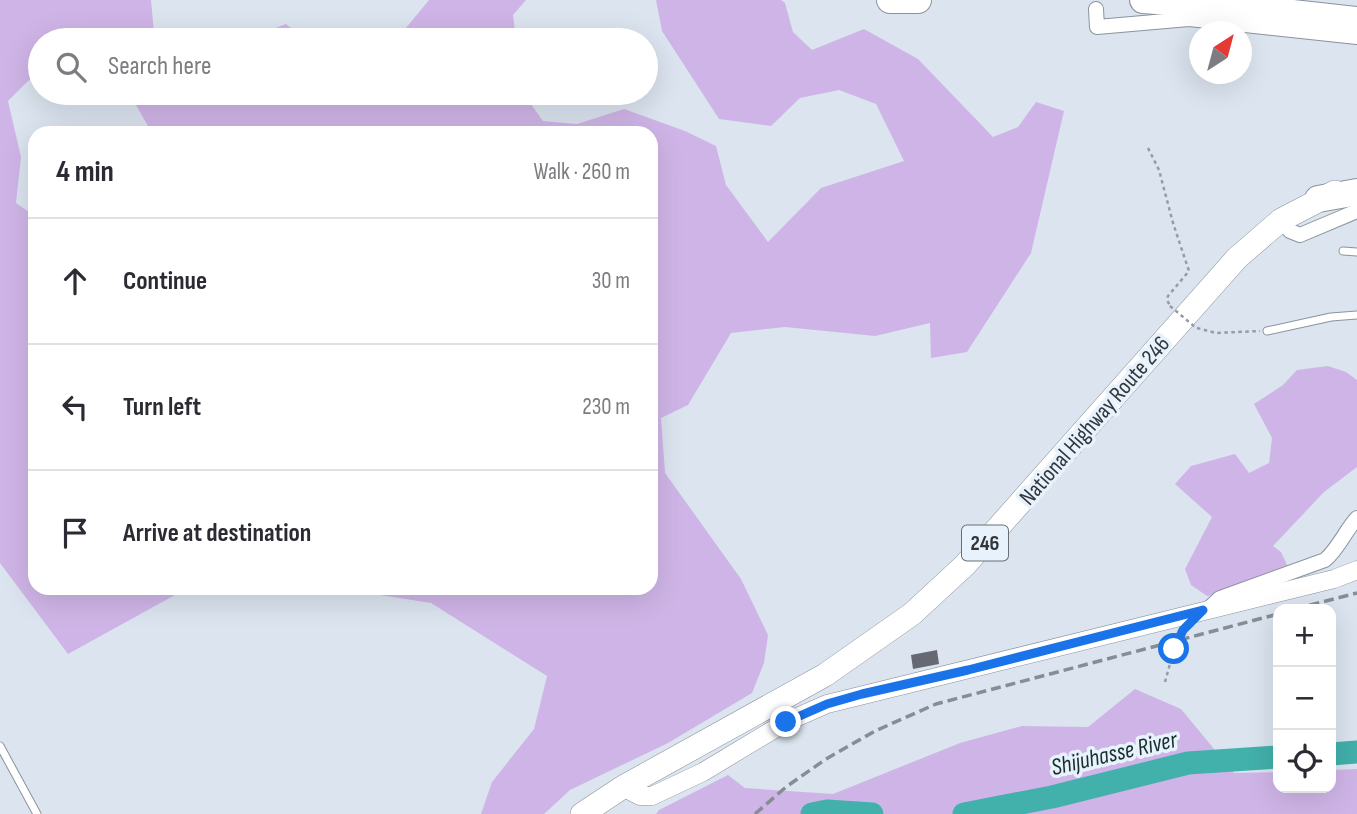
<!DOCTYPE html>
<html lang="en">
<head>
<meta charset="utf-8">
<style>
	:root { --surface:#fff; --page:#f2f2f3; --text:#2b2b33; --muted:#7c7c81; --line:#e1e1e2 }
	body { margin:0; font-family:"Sofia Sans Condensed",sans-serif; background:var(--page); color:var(--text) }
	.controls { position:absolute; right:21px; bottom:21px; display:grid; overflow:hidden; border-radius:14px; box-shadow:0 7px 28px #0002 }
	.controls button { width:63px; height:63px; display:grid; place-items:center; padding:0; border:0; border-bottom:2px solid var(--line); background:var(--surface); color:var(--text); font:35px sans-serif }
	.compass { position:absolute; left:1189px; top:21px; width:63px; height:63px; border-radius:50%; background:var(--surface); box-shadow:0 7px 28px #0002; rotate:36deg }
	.stop { position:absolute; width:21px; height:21px; margin:-16px; border:5px solid #1a73e8; border-radius:50%; background:#fff }
	.stop.end { background:#1a73e8; border-color:#fff; box-shadow:0 2px 7px #0008 }
	.list { margin:0; padding:0; list-style:none }
	h2 { display:flex; justify-content:space-between; align-items:center; height:91px; margin:0; padding:0 28px; font-size:30px }
	h2 small { font-size:23px; font-weight:400; color:var(--muted) }
	.list li { display:grid; grid-template-columns:46px 1fr auto; gap:21px; align-items:center; box-sizing:border-box; height:126px; padding:0 28px; border-top:2px solid var(--line) }
	.list b { display:block; font-size:26px; white-space:nowrap }
	.list em { font-size:23px; font-style:normal; color:var(--muted) }
	.icon { flex:none; width:38px; height:38px; fill:none; stroke:currentColor; stroke-width:2; stroke-linecap:round; stroke-linejoin:round }
	.map { position:relative; flex:none; width:1357px; height:814px; overflow:hidden }
	.search { position:absolute; background:var(--surface); box-shadow:0 7px 28px #0002; left:28px; top:28px; width:630px; height:77px; display:flex; align-items:center; gap:18px; box-sizing:border-box; padding:0 24px; border-radius:38px; color:var(--muted); font-size:26px }
	.panel { position:absolute; background:var(--surface); box-shadow:0 7px 28px #0002; left:28px; top:126px; width:630px; height:469px; border-radius:21px }
	.map>svg:first-child { display:block }
	.green { fill:#cfb5e7 }
	.lines { fill:none; stroke-linecap:round; stroke-linejoin:round }
	.river { stroke:#42b0ab; stroke-width:23 }
	.building { fill:#666873 }
	.service-casing { stroke:#8a939c; stroke-width:9 }
	.minor-casing { stroke:#8a939c; stroke-width:16 }
	.tertiary-casing { stroke:#8a939c; stroke-width:19 }
	.trunk-casing { stroke:#8a939c; stroke-width:24 }
	.motorway-casing { stroke:#8a939c; stroke-width:28 }
	.path { stroke:#959ca4; stroke-width:2.5; stroke-dasharray:3.5 3.5; stroke-linecap:butt }
	.service { stroke:#fff; stroke-width:7 }
	.minor { stroke:#fff; stroke-width:14 }
	.tertiary { stroke:#fff; stroke-width:18 }
	.trunk { stroke:#fff; stroke-width:23 }
	.motorway { stroke:#fff; stroke-width:26 }
	.rail { stroke:#868d94; stroke-width:3.5; stroke-dasharray:10 5; stroke-linecap:butt }
	.path-bridge { stroke:#959ca4; stroke-width:2.5; stroke-dasharray:3.5 3.5; stroke-linecap:butt }
	.route { stroke:#1a73e8; stroke-width:9 }
	.labels { text-anchor:middle; stroke-width:7; stroke-linejoin:round; paint-order:stroke }
	.shield { fill:#e8f2fc; stroke:#696e74; stroke-width:2 }
	.shield-label { font-size:21px; font-weight:bold; fill:#32363a }
	.street-label { font-size:23px; fill:#32363a; stroke:#e8f2fc }
	.water-label { font-size:24px; font-style:italic; fill:#162f2d; stroke:#e8f2fc }
</style>
</head>
<body>
<div class="map">
<svg width="1357" height="814" viewBox="0 0 1357 814">
	<rect width="100%" height="100%" fill="#dbe4ef"/>
	<g class="green">
		<polygon points="0,0 151,0 154,33 162,40 40,40 40,74 28,81 8,101 21,157 16,203 35,216 35,588 275,588 175,595 68,654 0,563"/>
		<polygon points="429,0 526,0 513,15 516,40 396,40"/>
		<polygon points="656,0 781,0 785,3 793,32 812,50 864,29 918,59 993,137 1018,127 1036,102 1064,111 1031,253 967,352 931,358 930,323 875,336 785,327 731,333 688,405 661,418 665,473 741,579 768,635 764,663 752,693 668,743 570,790 544,814 481,814 492,782 534,729 547,676 431,603 335,588 651,588 651,133 143,133 148,126 129,93 523,93 543,121 577,124 624,109 685,131 716,146 726,185 768,242 821,188 904,161 876,104 839,90 800,98 771,126 719,119 662,31"/>
		<polygon points="286,24 306,40 243,40"/>
		<polygon points="1328,366 1346,372 1357,380 1357,467 1324,492 1273,546 1281,552 1295,582 1207,596 1191,585 1185,569 1212,517 1175,484 1191,466 1235,454 1249,473 1269,463 1272,438 1254,404 1283,385 1297,370"/>
		<polygon points="1135,689 1181,709 1234,773 1278,772 1278,788 1331,788 1331,770 1357,769 1357,814 656,814 659,810 728,775 745,788 833,794 960,743 1022,726 1088,727"/>
	</g>
	<g class="lines">
		<g class="river">
			<polyline points="1331,754 1357,752"/>
			<polyline points="812,814 827,811 872,814"/>
			<polyline points="964,814 1052,797 1188,763 1278,757"/>
		</g>
	</g>
	<polygon class="building" points="937,650 939,664 913,669 911,655"/>
	<g class="lines">
		<g class="service-casing">
			<g id="service">
				<polyline points="1343,251 1357,252"/>
				<polyline points="1267,331 1331,317 1357,315"/>
				<polyline points="0,746 37,814"/>
			</g>
		</g>
		<g class="minor-casing">
			<g id="minor">
				<polyline points="1096,9 1097,27 1189,19 1357,37"/>
				<polyline points="1281,220 1290,231 1300,235 1357,211"/>
				<path d="M 1208,609 L 1220,598 L 1325,560 C 1339,548 1345,531 1357,518"/>
			</g>
		</g>
		<g class="tertiary-casing">
			<polyline id="tertiary" points="623,787 640,796 652,796 703,772 786,722 827,704 1334,579 1357,570"/>
		</g>
		<g class="trunk-casing">
			<polyline id="trunk" points="582,814 623,787 825,675 912,614 965,565 1237,258 1281,220 1335,192"/>
		</g>
		<g class="motorway-casing">
			<g id="motorway">
				<polyline points="890,0 918,0"/>
				<polyline points="1143,0 1238,7 1357,20"/>
				<polyline points="1318,199 1357,192"/>
			</g>
		</g>
		<g class="path">
			<polyline points="1148,148 1159,170 1173,223 1189,271 1168,296 1167,300 1170,306"/>
			<polyline points="1197,328 1216,333 1260,331"/>
			<polyline points="1165,682 1174,649 1182,632"/>
		</g>
		<use href="#service" class="service"/>
		<use href="#minor" class="minor"/>
		<use href="#tertiary" class="tertiary"/>
		<use href="#trunk" class="trunk"/>
		<use href="#motorway" class="motorway"/>
		<g class="rail">
			<polyline points="1295,609 1357,593"/>
			<polyline points="755,814 786,787 826,759 875,731 936,704 1278,614"/>
		</g>
		<polyline class="path-bridge" points="1170,306 1195,327"/>
	</g>
	<g class="lines">
		<polyline class="route" points="786,722 827,704 862,694 968,670 1203,610 1183,630 1174,649"/>
	</g>
	<g class="labels">
		<rect class="shield" x="962" y="525.5" width="46" height="35" rx="5"/>
		<g class="shield-label">
			<text x="985" y="550">246</text>
		</g>
		<g class="street-label">
			<text transform="translate(1094 420) rotate(-49)" y="8">National Highway Route 246</text>
		</g>
		<g class="water-label">
			<text transform="translate(1114 753) rotate(-13)" y="8">Shijuhasse River</text>
		</g>
	</g>
</svg>
<div class="controls">
<button>+</button>
<button>−</button>
<button><svg class="icon" aria-label="locate" viewBox="0 0 24 24"><circle cx="12" cy="12" r="6"/><path d="M12 2v4M12 18v4M2 12h4M18 12h4"/></svg></button>
</div>
<svg class="compass" viewBox="-18 -18 36 36"><path d="M0-13l5 13h-10z" fill="#e53935"/><path d="M0 13l5-13h-10z" fill="#7c7c81"/></svg>
<div class="stop" style="left:1174px;top:649px"></div>
<div class="stop end" style="left:786px;top:722px"></div>
<div class="search"><svg class="icon" aria-label="search" viewBox="0 0 24 24"><circle cx="10" cy="10" r="6"/><path d="M15 15l6 6"/></svg>Search here</div>
<section class="panel">
<h2>4 min<small>Walk · 260 m</small></h2>
<ul class="list">
<li><svg class="icon" aria-label="ahead" viewBox="0 0 24 24"><path d="M12 20V5M6 11l6-6 6 6"/></svg><div><b>Continue</b></div><em>30 m</em></li>
<li><svg class="icon" aria-label="left" viewBox="0 0 24 24"><path d="M17 20v-9H6M10 6l-5 5 5 5"/></svg><div><b>Turn left</b></div><em>230 m</em></li>
<li><svg class="icon" aria-label="arrive" viewBox="0 0 24 24"><path d="M6 21V4h12l-3 4 3 4H6"/></svg><div><b>Arrive at destination</b></div></li>
</ul>
</section>
</div>
</body>
</html>
